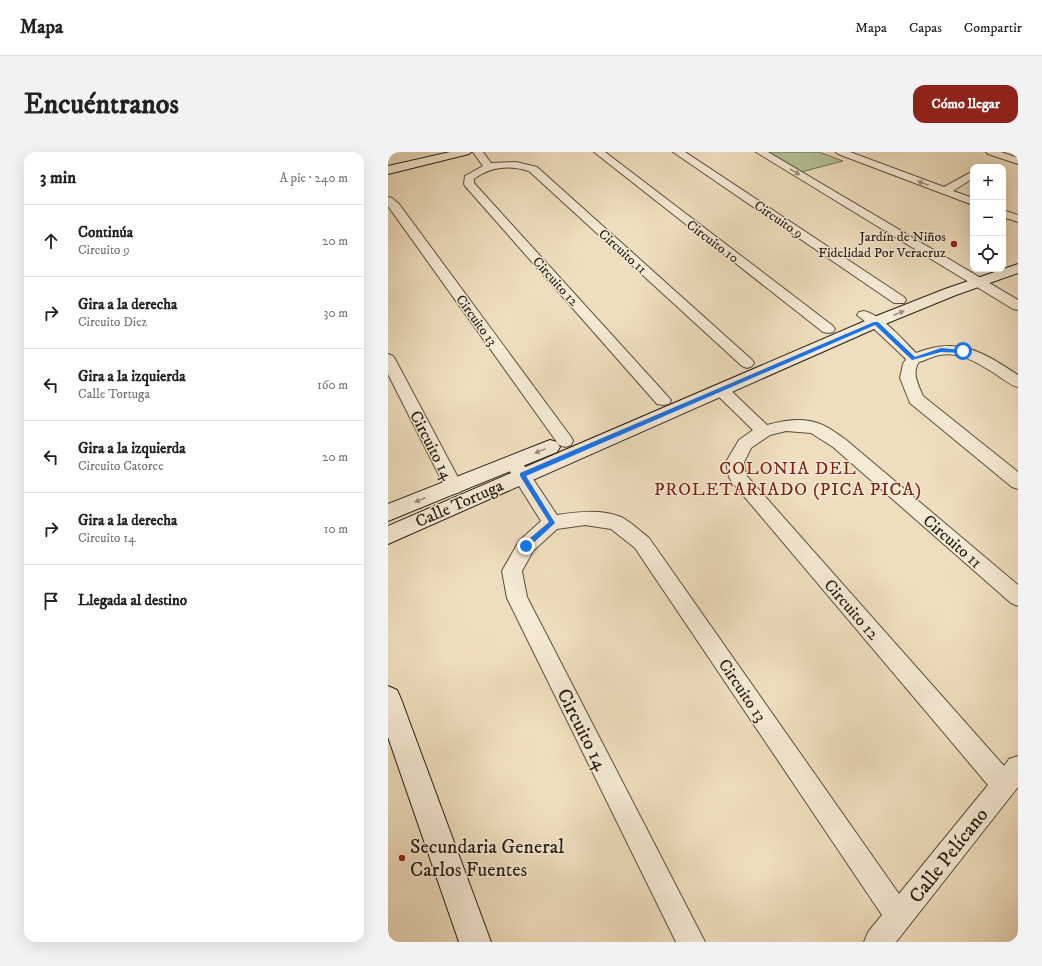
<!DOCTYPE html>
<html lang="es">
<head>
<meta charset="utf-8">
<style>
	:root { --surface:#fff; --page:#f2f2f2; --text:#222; --muted:#767676; --line:#e0e0e0; --accent:#8f2418 }
	body { margin:0; font-family:"IM FELL DW Pica",serif; background:var(--page); color:var(--text) }
	.controls { position:absolute; right:12px; top:12px; display:grid; overflow:hidden; border-radius:8px; box-shadow:0 4px 16px #0002 }
	.controls button { width:36px; height:36px; display:grid; place-items:center; padding:0; border:0; border-bottom:1px solid var(--line); background:var(--surface); color:var(--text); font:20px sans-serif }
	.stop { position:absolute; width:12px; height:12px; margin:-9px; border:3px solid #1a73e8; border-radius:50%; background:#fff }
	.stop.end { background:#1a73e8; border-color:#fff; box-shadow:0 1px 4px #0008 }
	.list { margin:0; padding:0; list-style:none }
	h2 { display:flex; justify-content:space-between; align-items:center; height:52px; margin:0; padding:0 16px; font-size:17px }
	h2 small { font-size:13px; font-weight:400; color:var(--muted) }
	.list li { display:grid; grid-template-columns:26px 1fr auto; gap:12px; align-items:center; box-sizing:border-box; height:72px; padding:0 16px; border-top:1px solid var(--line) }
	.list b { display:block; font-size:15px; white-space:nowrap }
	.list p { margin:0; font-size:13px; white-space:nowrap; color:var(--muted) }
	.list em { font-size:13px; font-style:normal; color:var(--muted) }
	.icon { flex:none; width:22px; height:22px; fill:none; stroke:currentColor; stroke-width:2; stroke-linecap:round; stroke-linejoin:round }
	.map { position:relative; flex:none; width:630px; height:790px; overflow:hidden; border-radius:12px }
	header { display:flex; align-items:center; gap:24px; box-sizing:border-box; height:56px; padding:0 20px; background:var(--surface); border-bottom:1px solid var(--line) }
	header strong { font-size:19px }
	nav { display:flex; gap:22px; margin-inline-start:auto; font-size:14px }
	.intro { display:flex; align-items:center; justify-content:space-between; box-sizing:border-box; height:96px; padding:0 24px }
	h1 { margin:0; font-size:28px }
	.button { padding:10px 18px; border-radius:12px; background:var(--accent); color:#fff; font-size:14px; font-weight:700 }
	main { display:flex; gap:24px; padding:0 24px }
	aside { flex:1; background:var(--surface); border-radius:12px; box-shadow:0 4px 16px #0002 }
	.map>svg:first-child { display:block }
	.green { fill:#b4c295; stroke:#6d7055 }
	.lines { fill:none; stroke-linecap:round; stroke-linejoin:round }
	.street-casing { stroke:#584e3f; stroke-width:2 }
	.secondary-casing { stroke:#261e15; stroke-width:2 }
	.street { fill:#f5ead5; fill-rule:evenodd }
	.secondary { fill:#f5ead5; fill-rule:evenodd }
	.oneway { fill:#988e7f }
	.route { fill:#1a73e8 }
	.poi-dot { fill:#8f2418; stroke:#f5ead5; stroke-width:1.5 }
	.labels { text-anchor:middle; stroke-width:3; stroke-linejoin:round; paint-order:stroke }
	.far-street-label { font-size:14px; fill:#261e15; stroke:#f5ead5 }
	.far-poi-label { font-size:14px; fill:#261e15; stroke:#f5ead5; text-anchor:end }
	.street-label { font-size:17px; fill:#261e15; stroke:#f5ead5 }
	.neighbourhood-label { font-size:18px; letter-spacing:1px; fill:#7a1f14; stroke:#f5ead5 }
	.near-street-label { font-size:20px; fill:#261e15; stroke:#f5ead5 }
	.near-poi-label { font-size:20px; fill:#261e15; stroke:#f5ead5; text-anchor:start }
</style>
</head>
<body>
<header>
<strong>Mapa</strong>
<nav><a>Mapa</a><a>Capas</a><a>Compartir</a></nav>
</header>
<div class="intro"><h1>Encuéntranos</h1><a class="button">Cómo llegar</a></div>
<main>
<aside>
<h2>3 min<small>A pie · 240 m</small></h2>
<ul class="list">
<li><svg class="icon" aria-label="ahead" viewBox="0 0 24 24"><path d="M12 20V5M6 11l6-6 6 6"/></svg><div><b>Continúa</b><p>Circuito 9</p></div><em>20 m</em></li>
<li><svg class="icon" aria-label="right" viewBox="0 0 24 24"><path d="M7 20v-9h11M14 6l5 5-5 5"/></svg><div><b>Gira a la derecha</b><p>Circuito Diez</p></div><em>30 m</em></li>
<li><svg class="icon" aria-label="left" viewBox="0 0 24 24"><path d="M17 20v-9H6M10 6l-5 5 5 5"/></svg><div><b>Gira a la izquierda</b><p>Calle Tortuga</p></div><em>160 m</em></li>
<li><svg class="icon" aria-label="left" viewBox="0 0 24 24"><path d="M17 20v-9H6M10 6l-5 5 5 5"/></svg><div><b>Gira a la izquierda</b><p>Circuito Catorce</p></div><em>20 m</em></li>
<li><svg class="icon" aria-label="right" viewBox="0 0 24 24"><path d="M7 20v-9h11M14 6l5 5-5 5"/></svg><div><b>Gira a la derecha</b><p>Circuito 14</p></div><em>10 m</em></li>
<li><svg class="icon" aria-label="arrive" viewBox="0 0 24 24"><path d="M6 21V4h12l-3 4 3 4H6"/></svg><div><b>Llegada al destino</b></div></li>
</ul>
</aside>
<div class="map">
<svg width="630" height="790" viewBox="0 0 630 790">
	<rect width="100%" height="100%" fill="#efdebe"/>
	<filter id="stains"><feTurbulence type="fractalNoise" baseFrequency=".005" numOctaves="4"/><feColorMatrix values="0 0 0 0 .2 0 0 0 0 .09 0 0 0 0 .02 0 0 0 .5 -.17"/></filter>
	<radialGradient id="worn" r=".72"><stop offset=".6" stop-color="#630" stop-opacity="0"/><stop offset="1" stop-color="#630" stop-opacity=".3"/></radialGradient>
	<polygon class="green" points="380,0 431,0 455,9 413,20"/>
	<g class="lines">
		<g class="street-casing">
			<g id="street">
				<path d="M 85,0 L 95,0 L 103,11 L 128,10 L 149,15 L 364,208 L 366,211 L 364,214 L 359,216 L 354,214 L 141,19 C 121,13 103,14 86,27 L 86,31 L 283,248 L 281,252 L 275,253 L 269,252 L 77,34 L 76,32 L 77,24 L 95,14 Z"/>
				<polygon points="206,0 217,0 445,174 447,177 445,180 440,181 435,180"/>
				<polygon points="285,0 297,0 516,145 518,148 516,151 506,151"/>
				<polygon points="368,0 380,0 630,148 630,158 625,157"/>
				<polygon points="448,0 462,0 556,35 585,19 585,26 565,39 585,46 585,53 450,2"/>
				<polygon points="598,0 613,0 630,6 630,12 600,2"/>
				<polygon points="0,45 4,46 11,52 183,285 185,289 183,293 177,295 171,293 0,54"/>
				<polygon points="615,58 630,63 630,70 615,65"/>
				<path d="M 476,159 C 494,163 515,188 528,201 C 570,184 595,200 630,223 L 630,235 C 621,233 614,226 606,221 C 590,211 571,199 552,203 C 545,204 538,208 531,210 C 523,221 531,234 535,244 L 630,320 L 630,337 L 624,335 L 522,251 L 512,226 L 515,212 L 518,207 L 483,174 L 469,163 L 471,160 Z"/>
				<polygon points="0,202 5,204 7,207 75,335 72,340 66,342 60,340 57,335 0,222"/>
				<path d="M 333,233 L 338,234 L 379,273 C 396,268 416,265 432,272 C 441,275 449,282 457,287 L 630,433 L 630,454 L 623,451 L 445,295 L 423,281 L 398,279 L 382,283 L 363,296 L 356,310 L 358,323 L 616,614 L 621,607 L 630,604 L 630,635 L 508,790 L 476,790 L 480,780 L 494,763 L 247,396 L 223,377 L 197,373 L 169,377 L 145,399 L 134,419 L 139,445 L 317,790 L 288,790 L 119,446 L 114,419 L 131,389 L 153,369 L 116,310 L 119,306 L 125,304 L 131,306 L 169,363 C 190,360 213,357 233,365 C 243,370 252,379 261,386 L 511,742 L 600,633 L 344,330 L 341,325 L 338,310 L 351,288 L 365,278 L 328,242 L 325,238 L 328,234 Z"/>
			</g>
		</g>
		<g class="secondary-casing">
			<g id="secondary">
				<polygon points="62,0 83,0 81,2 0,22 0,14"/>
				<polygon points="630,112 630,121 568,143 502,170 0,392 0,374 491,163 557,137"/>
				<polygon points="162,288 169,290 172,295 169,300 0,369 0,352"/>
				<polygon points="0,534 9,538 13,547 103,790 71,790 0,585"/>
			</g>
		</g>
		<use href="#street" class="street"/>
		<use href="#secondary" class="secondary"/>
	</g>
	<defs><path id="oneway-solid" d="M-6-.8H1V-3.2L6.5 0L1 3.2V.8H-6Z"/></defs>
	<g class="oneway">
		<use href="#oneway-solid" transform="translate(407 20) rotate(31)"/>
		<use href="#oneway-solid" transform="translate(535 31) rotate(-159)"/>
		<use href="#oneway-solid" transform="translate(511 161) rotate(-22)"/>
		<use href="#oneway-solid" transform="translate(152 299) rotate(158)"/>
		<use href="#oneway-solid" transform="translate(32 348) rotate(158)"/>
	</g>
	<polygon class="route" points="486,170 490,170 527,205 553,196 575,198 577,199 575,201 553,200 524,208 487,173 138,324 167,371 140,396 135,396 135,392 161,370 132,324 132,321"/>
	<g class="poi-dot">
		<circle cx="566" cy="92" r="4"/>
		<circle cx="14" cy="706" r="4"/>
	</g>
	<g class="labels">
		<g class="far-street-label">
			<text transform="translate(391 67) rotate(34)" y="5">Circuito 9</text>
			<text transform="translate(325 89) rotate(37)" y="5">Circuito 10</text>
			<text transform="translate(235 99) rotate(42)" y="5">Circuito 11</text>
			<text transform="translate(168 129) rotate(48)" y="5">Circuito 12</text>
			<text transform="translate(89 168) rotate(54)" y="5">Circuito 13</text>
		</g>
		<g class="far-poi-label">
			<text x="558" y="89">Jardín de Niños<tspan x="558" dy="16">Fidelidad Por Veracruz</tspan></text>
		</g>
		<g class="street-label">
			<text transform="translate(44 293) rotate(63)" y="6">Circuito 14</text>
			<text transform="translate(71 351) rotate(-24)" y="6">Calle Tortuga</text>
			<text transform="translate(565 389) rotate(41)" y="6">Circuito 11</text>
			<text transform="translate(464 457) rotate(49)" y="6">Circuito 12</text>
			<text transform="translate(355 538) rotate(56)" y="6">Circuito 13</text>
		</g>
		<g class="neighbourhood-label">
			<text x="400" y="322">COLONIA DEL<tspan x="400" dy="21">PROLETARIADO (PICA PICA)</tspan></text>
		</g>
		<g class="near-street-label">
			<text transform="translate(195 577) rotate(63)" y="7">Circuito 14</text>
			<text transform="translate(560 703) rotate(-52)" y="7">Calle Pelícano</text>
		</g>
		<g class="near-poi-label">
			<text x="22" y="701">Secundaria General<tspan x="22" dy="23">Carlos Fuentes</tspan></text>
		</g>
	</g>
	<rect width="100%" height="100%" filter="url(#stains)"/>
	<rect width="100%" height="100%" fill="url(#worn)"/>
</svg>
<div class="controls">
<button>+</button>
<button>−</button>
<button><svg class="icon" aria-label="locate" viewBox="0 0 24 24"><circle cx="12" cy="12" r="6"/><path d="M12 2v4M12 18v4M2 12h4M18 12h4"/></svg></button>
</div>
<div class="stop" style="left:575px;top:199px"></div>
<div class="stop end" style="left:138px;top:394px"></div>
</div>
</main>
</body>
</html>
